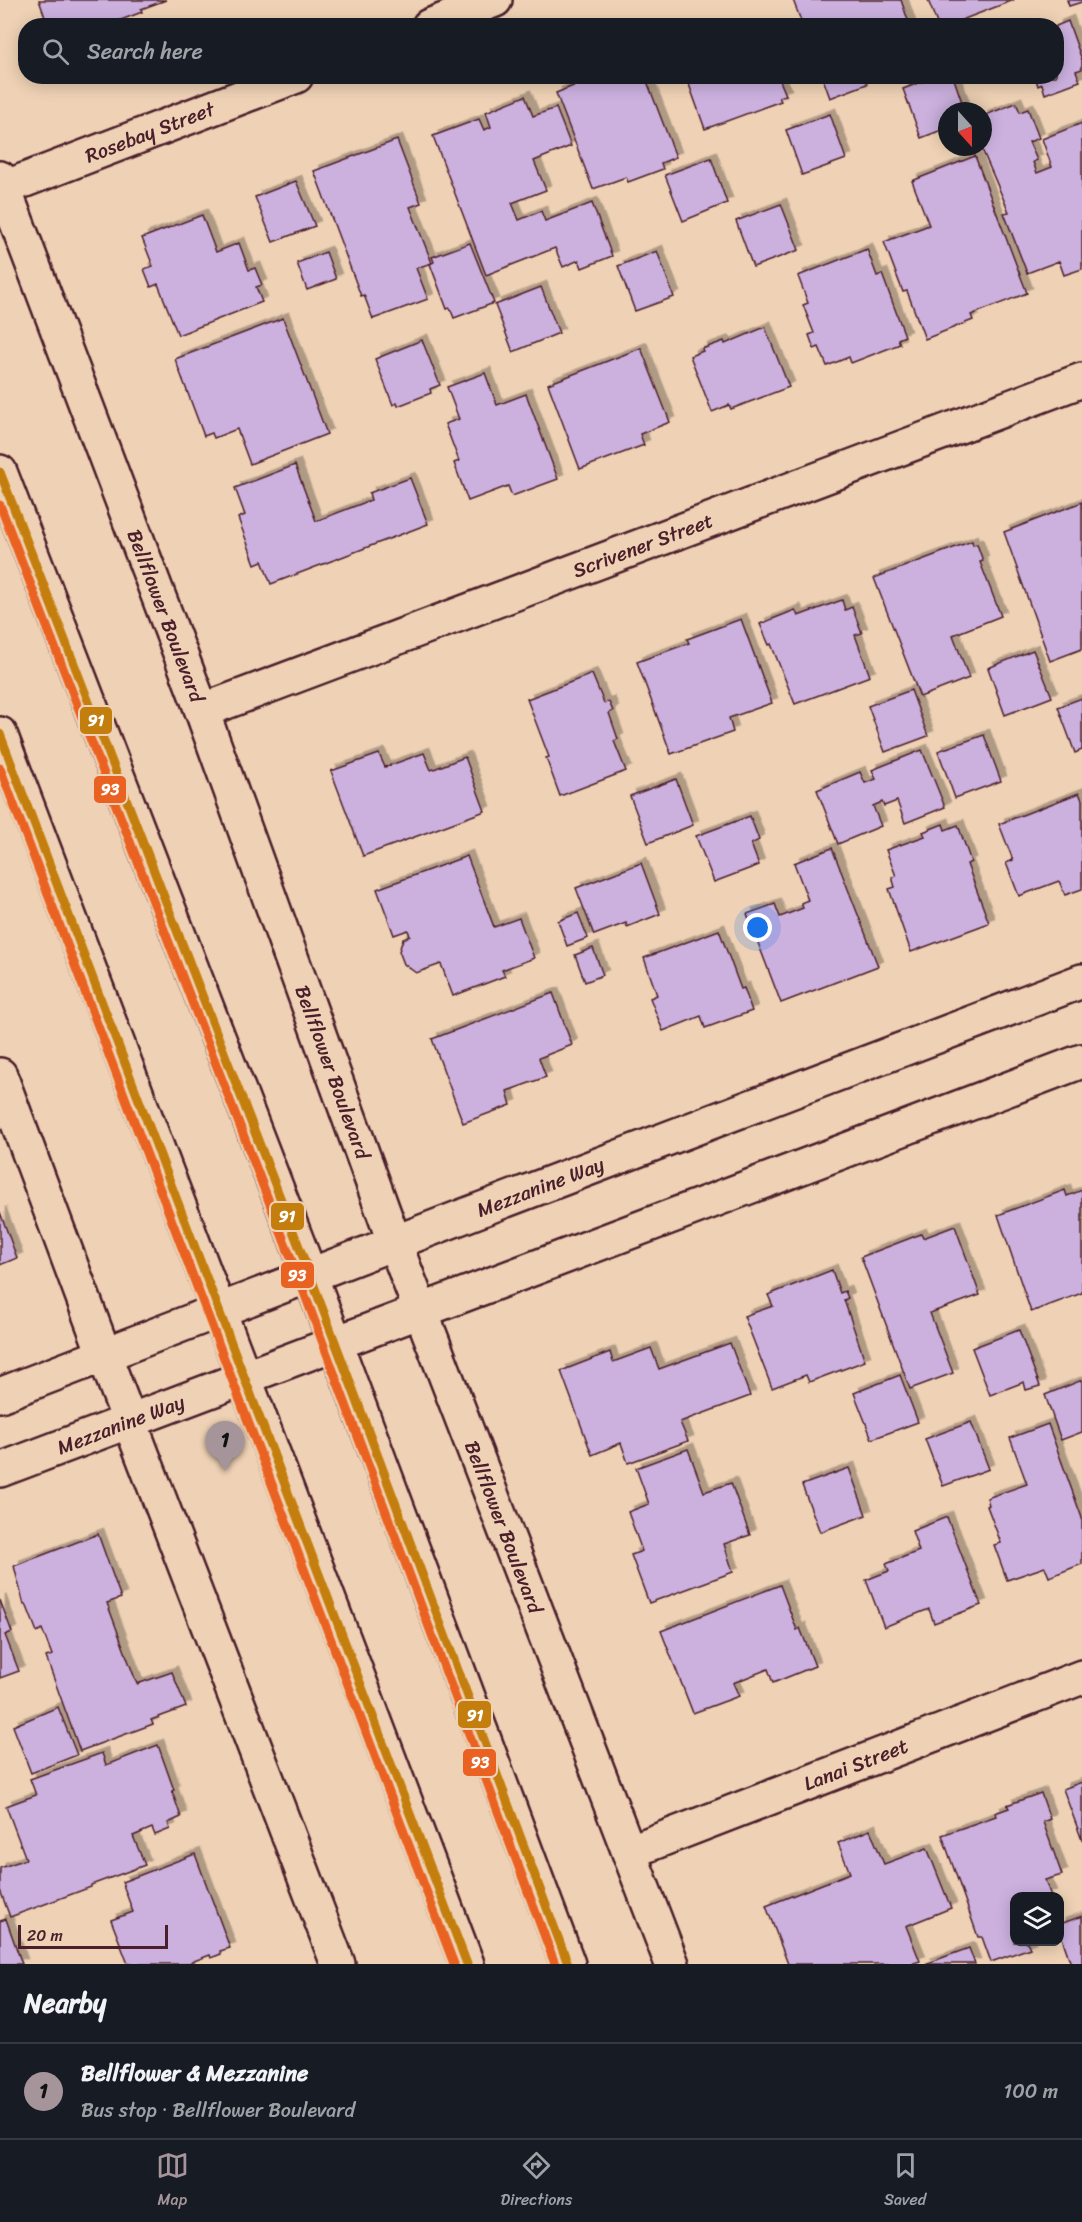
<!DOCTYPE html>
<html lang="en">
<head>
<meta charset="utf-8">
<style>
	:root { --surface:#171b24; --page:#242831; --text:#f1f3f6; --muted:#9ea1a6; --line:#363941; --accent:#a6949b }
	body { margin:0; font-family:Sriracha,sans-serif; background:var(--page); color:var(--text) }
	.controls { position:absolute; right:18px; bottom:18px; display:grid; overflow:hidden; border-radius:12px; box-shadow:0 3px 15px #0003 }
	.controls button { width:54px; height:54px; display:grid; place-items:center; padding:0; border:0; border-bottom:2px solid var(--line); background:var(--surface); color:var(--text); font:30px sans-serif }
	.compass { position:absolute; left:938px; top:102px; width:54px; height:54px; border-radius:50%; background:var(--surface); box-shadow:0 3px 15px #0003; rotate:159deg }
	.scale { position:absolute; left:18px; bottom:15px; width:150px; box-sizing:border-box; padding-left:6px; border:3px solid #4a1f2b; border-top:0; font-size:16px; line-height:21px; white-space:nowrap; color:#4a1f2b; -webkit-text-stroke:4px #efd2b5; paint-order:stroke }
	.you { position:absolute; left:758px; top:928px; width:21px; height:21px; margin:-15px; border:4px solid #fff; border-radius:50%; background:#1a73e8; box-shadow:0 0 0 9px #1a73e833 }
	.badge { display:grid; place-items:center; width:39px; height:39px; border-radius:50%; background:var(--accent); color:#111; font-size:20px; font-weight:700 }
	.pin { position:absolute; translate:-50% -50px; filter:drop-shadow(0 2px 3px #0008) }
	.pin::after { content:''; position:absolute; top:32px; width:21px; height:18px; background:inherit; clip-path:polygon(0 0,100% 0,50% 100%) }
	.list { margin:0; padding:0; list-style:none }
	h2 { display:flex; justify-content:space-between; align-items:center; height:78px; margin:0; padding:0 24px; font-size:26px }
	h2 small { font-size:20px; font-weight:400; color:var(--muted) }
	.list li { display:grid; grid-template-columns:39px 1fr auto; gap:18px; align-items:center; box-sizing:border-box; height:96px; padding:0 24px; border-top:2px solid var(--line) }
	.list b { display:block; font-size:22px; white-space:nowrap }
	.list p { margin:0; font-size:20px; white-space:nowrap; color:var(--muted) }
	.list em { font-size:20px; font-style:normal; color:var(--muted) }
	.icon { flex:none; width:33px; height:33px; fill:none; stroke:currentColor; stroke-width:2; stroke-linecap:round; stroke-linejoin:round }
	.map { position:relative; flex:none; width:1082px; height:1964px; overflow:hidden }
	.search { position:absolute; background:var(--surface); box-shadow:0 3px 15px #0003; left:18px; right:18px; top:18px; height:66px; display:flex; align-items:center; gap:15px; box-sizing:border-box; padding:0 21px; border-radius:24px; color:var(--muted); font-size:22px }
	.sheet { height:174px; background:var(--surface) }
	nav { display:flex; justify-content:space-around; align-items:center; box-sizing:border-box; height:84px; border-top:2px solid var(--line); background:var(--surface); font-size:16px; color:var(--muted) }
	nav a { display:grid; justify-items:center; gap:3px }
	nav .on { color:var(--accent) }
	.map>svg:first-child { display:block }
	.building { fill:#ccb1df; stroke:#4a1f2b; stroke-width:1.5; filter:url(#shadow) }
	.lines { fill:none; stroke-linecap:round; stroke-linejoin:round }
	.street-casing { stroke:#4a1f2b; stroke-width:38 }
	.secondary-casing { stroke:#4a1f2b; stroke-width:38 }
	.street { stroke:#efd2b5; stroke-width:33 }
	.secondary { stroke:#efd2b5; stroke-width:33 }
	.bus-1-casing { stroke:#efd2b5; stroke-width:14 }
	.bus-2-casing { stroke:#efd2b5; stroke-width:14 }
	.bus-1 { stroke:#c37e0d; stroke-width:9 }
	.bus-2 { stroke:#ea6222; stroke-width:9 }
	.labels { text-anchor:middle; stroke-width:6; stroke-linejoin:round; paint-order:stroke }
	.street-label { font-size:20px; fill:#4a1f2b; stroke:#efd2b5 }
	.line-badge { stroke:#efd2b5; stroke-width:2 }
	.badge-label { font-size:16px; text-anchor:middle; font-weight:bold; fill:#fff }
</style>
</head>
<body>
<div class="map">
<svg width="1082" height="1964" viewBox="0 0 1082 1964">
	<defs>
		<filter id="shadow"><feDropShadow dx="5.5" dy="-5.5" stdDeviation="0" flood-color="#0004"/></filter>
	</defs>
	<rect width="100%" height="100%" fill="#efd2b5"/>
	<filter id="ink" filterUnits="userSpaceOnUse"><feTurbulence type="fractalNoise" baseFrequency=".0167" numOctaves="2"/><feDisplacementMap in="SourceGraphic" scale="12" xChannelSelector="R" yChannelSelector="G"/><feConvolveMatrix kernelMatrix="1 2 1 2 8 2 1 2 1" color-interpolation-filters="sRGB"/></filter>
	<g filter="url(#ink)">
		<g class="building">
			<polygon points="39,0 166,0 141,9 142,12 105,26 48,26"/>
			<polygon points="793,0 901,0 910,26 803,26"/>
			<polygon points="928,0 1014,0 946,26 938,26"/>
			<polygon points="1067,0 1082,0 1082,2 1069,6"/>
			<polygon points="1068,21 1082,60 1082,69 1076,71 1080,81 1045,94 1042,84 1038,86 1035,76 1056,76 1056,26"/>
			<polygon points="598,76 645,76 676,157 661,163 663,169 628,182 626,177 593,189 556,93"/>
			<polygon points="686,76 778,76 786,95 779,97 781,101 705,129"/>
			<polygon points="822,76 869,76 865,78 867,84 830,98"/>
			<polygon points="937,76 953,76 965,111 947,111 947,128 921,138 903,89"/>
			<polygon points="525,96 533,116 556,108 571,146 534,161 546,190 512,203 519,220 541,211 545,221 592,203 612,256 582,268 579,260 563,267 555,248 486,275 433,136 479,119 484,130 491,127 486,112"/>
			<polygon points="1016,103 1020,112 1028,109 1039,138 1029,142 1037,160 1033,162 1037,173 1052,167 1042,139 1082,123 1082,269 1064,275 1059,261 1027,273 1004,213 1009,212 981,147 983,147 983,116"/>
			<polygon points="830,114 846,159 802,175 786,130"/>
			<polygon points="397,140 421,203 410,207 432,263 416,268 428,299 373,319 364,295 361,296 314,171"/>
			<polygon points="975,156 1027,293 971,315 973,320 925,339 907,291 903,292 884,242 929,225 912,181"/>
			<polygon points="711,158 727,203 683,221 665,175"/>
			<polygon points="296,181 315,226 273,242 255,197"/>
			<polygon points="781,204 799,250 753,267 736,221"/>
			<polygon points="202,215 216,252 239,243 249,270 255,268 262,285 256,287 262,302 178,335 158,284 151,287 144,269 153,266 142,238"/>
			<polygon points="470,243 494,303 454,318 450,308 447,309 430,264 434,262 432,257"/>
			<polygon points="867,249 877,276 882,274 905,336 898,339 900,344 851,363 849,357 827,366 819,347 814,349 809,335 814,333 803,305 808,303 798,276"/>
			<polygon points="657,251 674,297 635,311 618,266"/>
			<polygon points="326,252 336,279 307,290 297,263"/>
			<polygon points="541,287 559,333 513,352 495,305"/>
			<polygon points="283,318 327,434 250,464 237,429 214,438 212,433 204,436 175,359"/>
			<polygon points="765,327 789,387 731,409 729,405 712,412 690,356 703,351 702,349 724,341 725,344"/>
			<polygon points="422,340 440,385 430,389 431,393 398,406 397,403 393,405 375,359"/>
			<polygon points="641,348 670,422 640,434 644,445 580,469 548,384"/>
			<polygon points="485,373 497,405 526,394 558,479 512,496 508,486 468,501 454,463 459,461 445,424 459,419 447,387"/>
			<polygon points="295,465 316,521 371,500 369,493 410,478 428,524 271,584 262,561 255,564 238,518 245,515 235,488"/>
			<polygon points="1082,502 1082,649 1050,661 1004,532"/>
			<polygon points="972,541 973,545 977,544 983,561 980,562 1001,616 953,635 969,678 920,697 874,578"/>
			<polygon points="842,600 845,610 852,607 862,633 855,635 870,676 795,704 771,644 769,645 760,624 795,610 798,616"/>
			<polygon points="741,619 772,703 729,718 733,732 671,754 637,662 689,643 687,639"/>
			<polygon points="1033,650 1052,697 1005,715 988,668"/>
			<polygon points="592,674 604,703 609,702 613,711 609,713 618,739 614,741 626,771 560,796 546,758 549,757 527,699"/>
			<polygon points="911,690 928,736 885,752 868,706"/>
			<polygon points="1082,698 1082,750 1075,753 1058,707"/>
			<polygon points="984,735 1001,781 955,798 938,751"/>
			<polygon points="922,750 945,807 905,823 897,801 884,806 882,802 873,806 881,826 838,844 817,790 860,772 865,783 876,779 872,770"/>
			<polygon points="424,753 431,770 465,757 485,811 363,856 331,771 379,754 385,767"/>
			<polygon points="676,779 693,825 648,843 630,796"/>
			<polygon points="1079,793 1082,800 1082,889 1065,895 1059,881 1019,896 1006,863 1013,860 999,824"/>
			<polygon points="750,816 759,840 751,844 759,865 714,882 696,836"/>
			<polygon points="943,824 945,830 958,825 971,862 967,864 989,923 911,952 889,889 895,887 892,877 896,876 886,850 925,836 923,832"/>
			<polygon points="832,848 878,966 781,1003 747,914 775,904 780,917 803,908 801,903 808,900 794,863"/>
			<polygon points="467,856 494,927 519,918 534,958 502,970 505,976 453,996 441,964 416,973 404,964 399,951 403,939 410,936 408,930 394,935 377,889"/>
			<polygon points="641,863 660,914 627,927 626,923 594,935 576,888"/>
			<polygon points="578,913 588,938 567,946 558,921"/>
			<polygon points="719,930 741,989 744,988 752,1011 705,1028 701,1016 663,1031 650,998 657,995 644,958"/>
			<polygon points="593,948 603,975 585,982 575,955"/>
			<polygon points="553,993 572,1045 539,1058 546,1077 507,1091 511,1105 463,1123 432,1039"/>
			<polygon points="1065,1190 1067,1196 1082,1190 1082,1293 1031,1312 998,1215"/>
			<polygon points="0,1212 17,1258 0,1265"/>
			<polygon points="955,1226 980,1295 930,1313 953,1373 910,1389 861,1257 921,1234 923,1238"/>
			<polygon points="832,1270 840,1293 845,1291 848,1298 844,1300 865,1361 809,1382 806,1375 772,1388 744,1316 773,1306 768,1295"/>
			<polygon points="1019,1330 1040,1386 1026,1390 1024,1382 990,1395 972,1348"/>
			<polygon points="730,1343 750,1396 680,1422 688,1441 628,1463 621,1443 592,1455 561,1371 610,1352 613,1362 651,1348 659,1369"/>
			<polygon points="900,1375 918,1422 872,1439 854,1393"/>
			<polygon points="1082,1380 1082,1432 1061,1440 1045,1395"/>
			<polygon points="971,1422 989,1469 943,1486 925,1439"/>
			<polygon points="1048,1424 1082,1518 1082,1564 1049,1577 1045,1567 1007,1580 994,1545 1001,1543 987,1506 989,1505 987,1498 1027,1484 1010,1438"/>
			<polygon points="688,1449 704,1492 731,1483 750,1535 724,1544 733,1572 649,1603 631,1555 642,1551 628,1512 649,1504 636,1468"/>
			<polygon points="849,1468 866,1515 820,1532 802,1485"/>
			<polygon points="947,1517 981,1605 934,1623 929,1609 884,1627 866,1580 889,1571 886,1564 919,1551 912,1531"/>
			<polygon points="98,1534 121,1598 107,1603 137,1684 172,1672 186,1707 151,1720 153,1724 80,1751 46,1657 52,1655 42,1629 37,1632 26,1604 24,1605 14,1566"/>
			<polygon points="780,1585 797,1630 800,1628 815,1666 773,1683 768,1669 733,1683 739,1696 693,1713 661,1631"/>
			<polygon points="0,1600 12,1632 5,1635 19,1671 0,1678"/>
			<polygon points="58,1707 77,1755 31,1773 13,1726"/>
			<polygon points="158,1745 174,1790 172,1791 181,1817 168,1823 170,1829 155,1835 152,1828 133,1836 145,1865 91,1885 91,1887 10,1917 0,1890 0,1868 26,1859 6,1806 36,1795 30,1779 102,1753 106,1765"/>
			<polygon points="1082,1782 1082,1840 1063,1789"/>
			<polygon points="1041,1793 1050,1819 1043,1822 1062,1875 1045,1880 1051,1896 1014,1896 1014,1942 1027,1942 1030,1948 991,1962 982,1937 978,1937 942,1835 996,1816 995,1813 1009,1808 1007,1805"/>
			<polygon points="870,1830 884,1864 927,1848 951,1908 906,1926 920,1961 911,1964 788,1964 766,1906 850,1873 838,1843"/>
			<polygon points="195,1854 230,1948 220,1951 221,1954 211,1958 210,1955 186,1964 128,1964 111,1920 133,1912 122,1882"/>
			<polygon points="1082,1916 1082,1964 1071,1964 1060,1932 1060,1924"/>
			<polygon points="6,1919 22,1964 0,1964 0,1921"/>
			<polygon points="969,1948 975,1964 925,1964"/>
		</g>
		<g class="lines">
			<g class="street-casing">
				<g id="street">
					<polyline points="429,26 495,0"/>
					<path id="s1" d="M 0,178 L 202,711 L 395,1244 L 672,1964"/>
					<path id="s2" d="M 4,188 L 296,76"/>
					<path id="s3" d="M 202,711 L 1082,380"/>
					<polyline points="0,1075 116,1386 338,1964"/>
					<path id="s4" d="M 0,1395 L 469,1214 L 1082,981"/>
					<path id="s5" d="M 0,1470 L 1082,1061"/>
					<path id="s6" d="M 629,1852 L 1082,1677"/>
				</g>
			</g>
			<g class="secondary-casing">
				<g id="secondary">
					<polyline points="0,472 310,1275 568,1964"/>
					<polyline points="0,734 467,1964"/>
				</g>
			</g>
			<use href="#street" class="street"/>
			<use href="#secondary" class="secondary"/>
			<g class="bus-1-casing">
				<g id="bus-1">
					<polyline points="0,472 310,1275 568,1964"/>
					<polyline points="0,734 467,1964"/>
				</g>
			</g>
			<g class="bus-2-casing">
				<g id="bus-2">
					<polyline points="0,505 299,1279 555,1964"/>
					<polyline points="0,768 454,1964"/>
				</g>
			</g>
			<use href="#bus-1" class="bus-1"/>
			<use href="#bus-2" class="bus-2"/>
		</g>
	</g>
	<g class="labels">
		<g class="street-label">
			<text dy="7" stroke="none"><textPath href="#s2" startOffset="156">Rosebay Street</textPath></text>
			<text dy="7" stroke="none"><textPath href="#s3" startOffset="471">Scrivener Street</textPath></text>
			<text dy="7" stroke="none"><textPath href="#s1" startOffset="468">Bellflower Boulevard</textPath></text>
			<text dy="7" stroke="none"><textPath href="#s1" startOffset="954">Bellflower Boulevard</textPath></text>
			<text dy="7" stroke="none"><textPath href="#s4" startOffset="579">Mezzanine Way</textPath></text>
			<text dy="7" stroke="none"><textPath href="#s5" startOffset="129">Mezzanine Way</textPath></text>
			<text dy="7" stroke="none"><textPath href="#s1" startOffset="1440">Bellflower Boulevard</textPath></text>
			<text dy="7" stroke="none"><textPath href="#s6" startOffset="243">Lanai Street</textPath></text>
		</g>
	</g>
	<g class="line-badge">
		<rect x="79" y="706" width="34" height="29" rx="6" fill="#c37e0d"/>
		<rect x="93" y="775" width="34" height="29" rx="6" fill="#ea6222"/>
		<rect x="270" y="1202" width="35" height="29" rx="6" fill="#c37e0d"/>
		<rect x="280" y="1261" width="35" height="28" rx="6" fill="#ea6222"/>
		<rect x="457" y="1700" width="35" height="29" rx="6" fill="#c37e0d"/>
		<rect x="462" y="1748" width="35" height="29" rx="6" fill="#ea6222"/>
	</g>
	<g class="badge-label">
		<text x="96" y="726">91</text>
		<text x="110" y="795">93</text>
		<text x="287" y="1222">91</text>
		<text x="297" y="1281">93</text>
		<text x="475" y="1721">91</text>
		<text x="480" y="1768">93</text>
	</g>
</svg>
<div class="controls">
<button><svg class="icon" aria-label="layers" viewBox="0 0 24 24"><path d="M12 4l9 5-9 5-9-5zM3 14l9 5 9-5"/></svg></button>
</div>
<svg class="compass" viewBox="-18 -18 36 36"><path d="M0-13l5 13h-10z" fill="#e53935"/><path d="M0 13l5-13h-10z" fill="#9ea1a6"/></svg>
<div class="scale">20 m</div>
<div class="you"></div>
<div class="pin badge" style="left:225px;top:1471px">1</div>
<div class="search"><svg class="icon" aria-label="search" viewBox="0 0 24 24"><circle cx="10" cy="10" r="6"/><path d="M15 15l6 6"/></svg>Search here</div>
</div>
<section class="sheet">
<h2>Nearby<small></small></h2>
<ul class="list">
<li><span class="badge">1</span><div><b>Bellflower &amp; Mezzanine</b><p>Bus stop · Bellflower Boulevard</p></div><em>100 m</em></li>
</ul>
</section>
<nav>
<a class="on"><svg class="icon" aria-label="map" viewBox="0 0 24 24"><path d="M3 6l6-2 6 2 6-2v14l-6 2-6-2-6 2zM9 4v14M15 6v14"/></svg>Map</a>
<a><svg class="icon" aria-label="directions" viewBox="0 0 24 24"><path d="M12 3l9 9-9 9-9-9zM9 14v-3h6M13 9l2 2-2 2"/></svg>Directions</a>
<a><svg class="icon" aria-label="saved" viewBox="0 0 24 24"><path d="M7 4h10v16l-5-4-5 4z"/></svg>Saved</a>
</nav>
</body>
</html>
